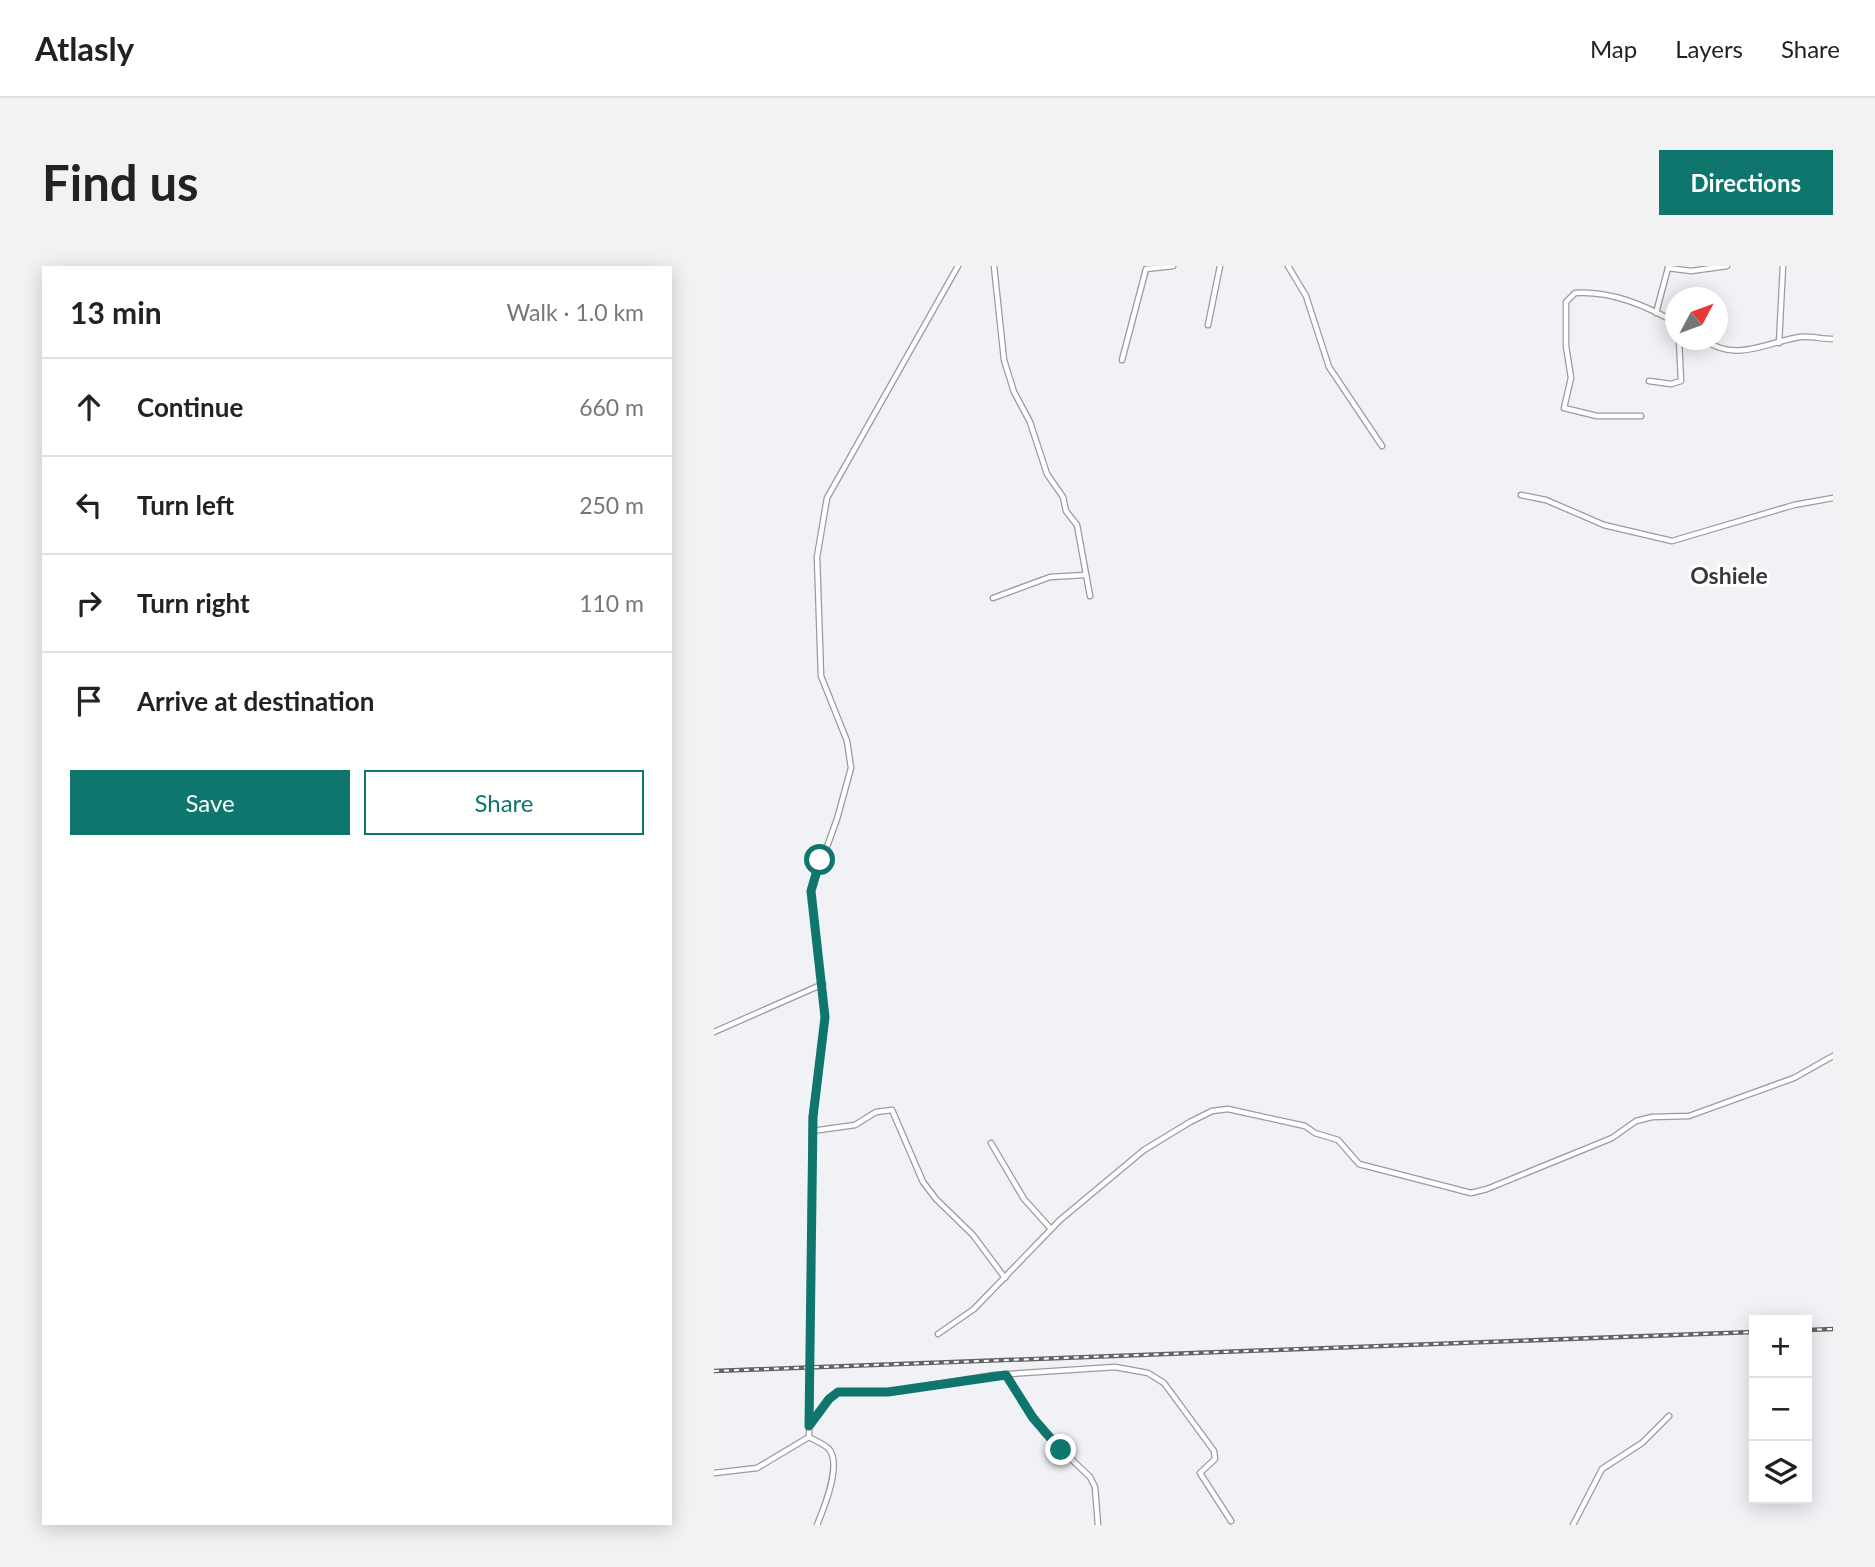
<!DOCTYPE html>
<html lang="en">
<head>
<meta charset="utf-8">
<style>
	:root { --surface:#fff; --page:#f2f2f2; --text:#222; --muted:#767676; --line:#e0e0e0; --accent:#0f766e }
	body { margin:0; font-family:Lato,sans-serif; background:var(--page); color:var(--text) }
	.controls { position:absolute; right:21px; bottom:21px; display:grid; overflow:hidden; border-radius:0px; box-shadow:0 4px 18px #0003 }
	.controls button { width:63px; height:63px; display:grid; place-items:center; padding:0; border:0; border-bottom:2px solid var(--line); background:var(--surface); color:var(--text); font:35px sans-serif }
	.compass { position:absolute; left:951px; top:21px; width:63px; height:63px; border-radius:50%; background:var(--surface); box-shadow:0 4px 18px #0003; rotate:49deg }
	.stop { position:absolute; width:21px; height:21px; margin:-16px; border:5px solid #0f766e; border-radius:50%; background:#fff }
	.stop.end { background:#0f766e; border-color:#fff; box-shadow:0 2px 7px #0008 }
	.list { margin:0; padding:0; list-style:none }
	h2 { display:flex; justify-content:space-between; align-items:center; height:91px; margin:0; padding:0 28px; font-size:30px }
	h2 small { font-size:23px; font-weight:400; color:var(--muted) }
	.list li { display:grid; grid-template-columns:46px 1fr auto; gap:21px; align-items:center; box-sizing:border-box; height:98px; padding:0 28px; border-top:2px solid var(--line) }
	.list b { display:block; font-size:26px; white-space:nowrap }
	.list em { font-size:23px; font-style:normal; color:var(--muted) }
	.actions { display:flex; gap:14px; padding:21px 28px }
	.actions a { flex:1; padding:16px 0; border:2px solid var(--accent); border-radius:0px; text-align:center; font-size:24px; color:var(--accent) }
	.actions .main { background:var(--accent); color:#fff }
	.icon { flex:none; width:38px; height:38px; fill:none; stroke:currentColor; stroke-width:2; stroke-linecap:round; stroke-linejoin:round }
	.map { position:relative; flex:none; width:1119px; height:1259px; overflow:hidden; border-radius:0px }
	header { display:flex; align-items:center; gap:42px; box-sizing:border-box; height:98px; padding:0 35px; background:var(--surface); border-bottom:2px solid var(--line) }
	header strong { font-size:33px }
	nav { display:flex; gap:38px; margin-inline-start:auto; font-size:24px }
	.intro { display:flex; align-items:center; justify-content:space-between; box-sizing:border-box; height:168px; padding:0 42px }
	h1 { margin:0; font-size:49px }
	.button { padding:18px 32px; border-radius:0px; background:var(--accent); color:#fff; font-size:24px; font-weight:700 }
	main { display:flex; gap:42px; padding:0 42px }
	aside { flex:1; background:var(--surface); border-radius:0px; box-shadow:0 4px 18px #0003 }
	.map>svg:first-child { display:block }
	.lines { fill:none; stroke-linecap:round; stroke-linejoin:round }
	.minor-casing { stroke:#9a9b9e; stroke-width:7 }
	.minor { stroke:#fff; stroke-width:4.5 }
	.rail-casing { stroke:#636364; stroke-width:4.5 }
	.rail { stroke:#fff; stroke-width:2; stroke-dasharray:5; stroke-linecap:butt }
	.minor-bridge-casing { stroke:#9a9b9e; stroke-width:7; stroke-linecap:butt }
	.minor-bridge { stroke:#fff; stroke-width:4.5 }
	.route { stroke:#0f766e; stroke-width:9 }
	.labels { text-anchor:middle; stroke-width:6; stroke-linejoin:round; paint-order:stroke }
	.quarter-label { font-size:23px; font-weight:bold; fill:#39393a; stroke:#fff }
</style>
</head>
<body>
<header>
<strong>Atlasly</strong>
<nav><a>Map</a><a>Layers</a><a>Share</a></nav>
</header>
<div class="intro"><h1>Find us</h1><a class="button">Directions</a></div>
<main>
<aside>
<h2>13 min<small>Walk · 1.0 km</small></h2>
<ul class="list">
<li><svg class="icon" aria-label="ahead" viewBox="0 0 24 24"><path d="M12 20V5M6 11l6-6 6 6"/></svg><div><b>Continue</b></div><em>660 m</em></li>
<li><svg class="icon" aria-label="left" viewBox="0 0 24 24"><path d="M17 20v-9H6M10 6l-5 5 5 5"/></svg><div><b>Turn left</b></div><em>250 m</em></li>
<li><svg class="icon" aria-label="right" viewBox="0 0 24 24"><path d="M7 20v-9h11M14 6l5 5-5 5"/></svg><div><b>Turn right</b></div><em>110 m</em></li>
<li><svg class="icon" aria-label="arrive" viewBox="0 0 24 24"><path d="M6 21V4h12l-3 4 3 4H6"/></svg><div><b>Arrive at destination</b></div></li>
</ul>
<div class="actions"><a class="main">Save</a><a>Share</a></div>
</aside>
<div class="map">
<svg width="1119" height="1259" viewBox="0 0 1119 1259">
	<rect width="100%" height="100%" fill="#f1f2f5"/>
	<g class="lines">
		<g class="minor-casing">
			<g id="minor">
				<polyline points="280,0 290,94 300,126 316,156 333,208 349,231 352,245 363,259 376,330"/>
				<polyline points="574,0 592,30 615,101 668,180"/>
				<polyline points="954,2 977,5 1013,0"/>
				<polyline points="942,47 954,2"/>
				<polyline points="494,59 506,0"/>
				<path d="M 991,74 C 1022,97 1053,76 1086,71 C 1097,70 1108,73 1119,73"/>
				<polyline points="1065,77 1069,0"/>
				<polyline points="408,94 432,3 459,0"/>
				<polyline points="935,115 957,118 967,115 965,74"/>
				<path d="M 927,150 L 883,150 L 850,142 L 857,112 L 852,80 L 852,36 L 861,27 C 898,25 930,39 961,56"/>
				<polyline points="807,229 832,234 890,259 958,275 1080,239 1119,232"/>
				<polyline points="279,332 336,311 371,309"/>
				<polyline points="0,766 109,718"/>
				<polyline points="98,865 141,859 162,846 178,844 209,916 222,933 259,969 291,1012"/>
				<polyline points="277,877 310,933 337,963"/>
				<polyline points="224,1068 260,1043 346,954 430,884 476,856 498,845 514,843 591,860 601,867 624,874 645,898 757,927 773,923 898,872 922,855 938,851 975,850 1080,812 1119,790"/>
				<polyline points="96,1078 98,851 111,751 97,625 123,553 137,502 133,475 107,410 103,291 113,232 244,0"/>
				<polyline points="292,1109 331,1168 376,1211 381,1221 384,1259"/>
				<polyline points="95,1160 115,1133 124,1126 174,1126 280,1109 401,1101 434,1107 450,1117 500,1185 501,1193 486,1207 517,1255"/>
				<path d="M 95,1171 C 100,1174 110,1178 115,1183 C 128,1199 110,1242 103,1259"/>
				<polyline points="0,1207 43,1202 95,1171 96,1123"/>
				<polyline points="859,1259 888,1203 928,1177 955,1150"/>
			</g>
		</g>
		<use href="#minor" class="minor"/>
		<g class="rail-casing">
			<g id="rail">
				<polyline points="1093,1064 1119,1063"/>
				<polyline points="0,1105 1040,1066"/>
			</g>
		</g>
		<use href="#rail" class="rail"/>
		<g class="minor-bridge-casing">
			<polyline id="minor-bridge" points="96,1078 96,1123"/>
		</g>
		<use href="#minor-bridge" class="minor-bridge"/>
	</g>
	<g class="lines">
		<polyline class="route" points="106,594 97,625 111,751 99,851 95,1160 115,1133 124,1126 174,1126 292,1109 319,1152 347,1184"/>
	</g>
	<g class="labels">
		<g class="quarter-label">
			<text x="1015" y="318">Oshiele</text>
		</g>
	</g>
</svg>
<div class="controls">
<button>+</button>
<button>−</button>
<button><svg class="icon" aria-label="layers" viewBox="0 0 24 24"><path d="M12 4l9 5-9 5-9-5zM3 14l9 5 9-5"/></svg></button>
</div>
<svg class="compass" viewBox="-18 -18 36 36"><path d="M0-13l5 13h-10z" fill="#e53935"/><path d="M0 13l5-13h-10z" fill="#767676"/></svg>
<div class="stop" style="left:106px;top:594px"></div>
<div class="stop end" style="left:347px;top:1184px"></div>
</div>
</main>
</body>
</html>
